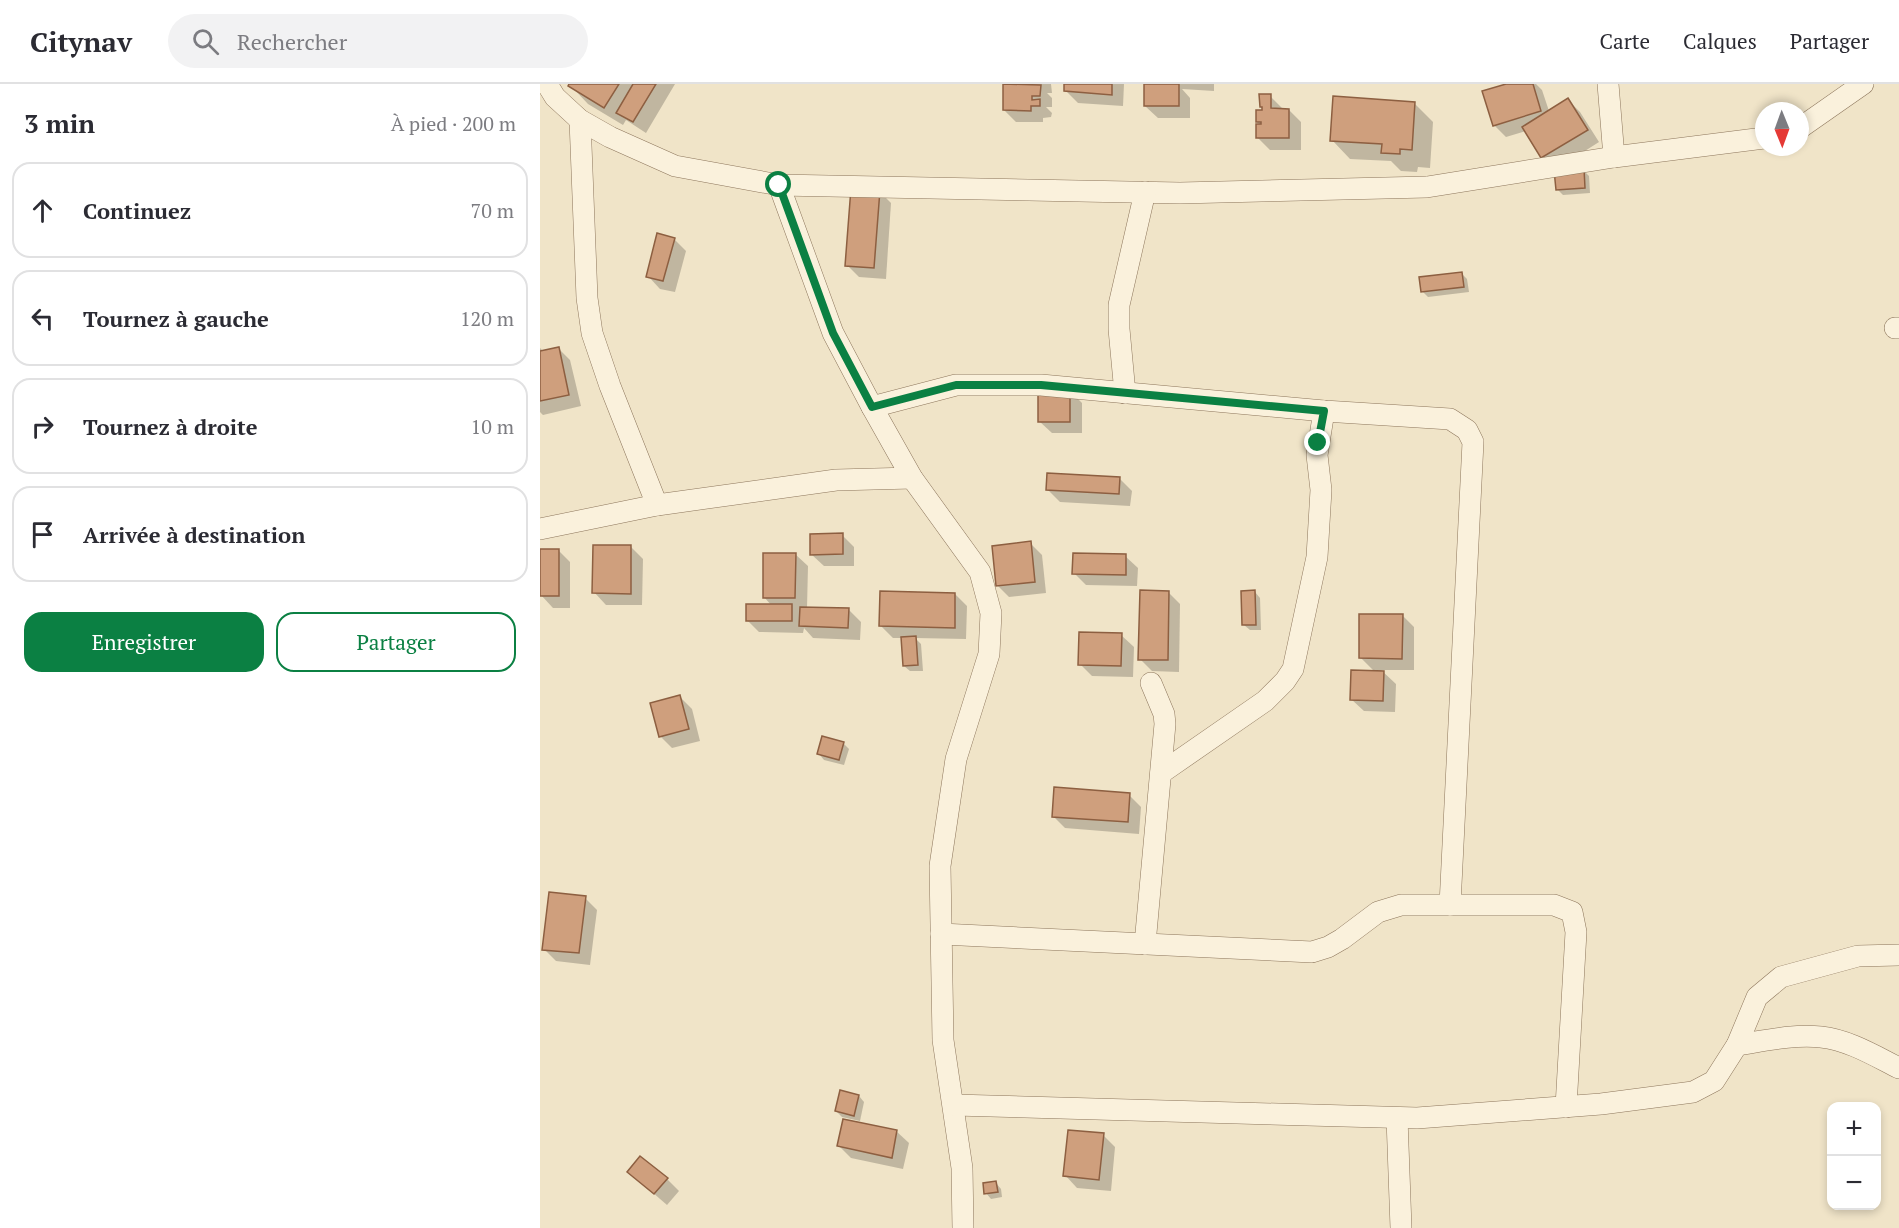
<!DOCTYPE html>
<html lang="fr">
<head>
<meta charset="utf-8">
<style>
	:root { --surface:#fff; --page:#f2f2f3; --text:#2b2b33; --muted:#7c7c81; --line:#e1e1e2; --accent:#0b8043 }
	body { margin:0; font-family:"PT Serif",serif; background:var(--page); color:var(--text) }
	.controls { position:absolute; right:18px; bottom:18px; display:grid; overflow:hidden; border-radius:12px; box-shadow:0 3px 9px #0003 }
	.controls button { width:54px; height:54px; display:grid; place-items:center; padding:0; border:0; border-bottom:2px solid var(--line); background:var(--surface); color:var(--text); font:30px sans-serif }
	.compass { position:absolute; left:1215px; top:18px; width:54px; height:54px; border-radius:50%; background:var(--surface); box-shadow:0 3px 9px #0003; rotate:179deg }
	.stop { position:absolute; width:18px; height:18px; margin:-14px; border:4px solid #0b8043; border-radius:50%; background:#fff }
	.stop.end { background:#0b8043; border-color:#fff; box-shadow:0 2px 6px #0008 }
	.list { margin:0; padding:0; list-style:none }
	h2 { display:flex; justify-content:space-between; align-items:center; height:78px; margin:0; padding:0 24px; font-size:26px }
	h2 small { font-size:20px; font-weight:400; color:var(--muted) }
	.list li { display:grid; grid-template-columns:39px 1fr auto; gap:18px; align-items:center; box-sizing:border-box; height:96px; margin:0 12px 12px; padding:0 12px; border:2px solid var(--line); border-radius:18px }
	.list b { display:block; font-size:22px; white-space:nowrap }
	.list em { font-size:20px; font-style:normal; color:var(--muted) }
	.actions { display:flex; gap:12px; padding:18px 24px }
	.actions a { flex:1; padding:14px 0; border:2px solid var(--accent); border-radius:18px; text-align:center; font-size:21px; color:var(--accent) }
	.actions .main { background:var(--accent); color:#fff }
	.icon { flex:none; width:33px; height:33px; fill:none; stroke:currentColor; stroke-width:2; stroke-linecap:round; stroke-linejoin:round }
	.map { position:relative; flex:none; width:1359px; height:1144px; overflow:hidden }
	header { display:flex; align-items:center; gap:36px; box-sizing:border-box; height:84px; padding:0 30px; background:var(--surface); border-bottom:2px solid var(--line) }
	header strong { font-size:28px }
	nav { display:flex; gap:33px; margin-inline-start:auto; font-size:21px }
	.search { width:420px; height:54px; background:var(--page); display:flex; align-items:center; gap:15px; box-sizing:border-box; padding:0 21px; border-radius:33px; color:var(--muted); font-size:22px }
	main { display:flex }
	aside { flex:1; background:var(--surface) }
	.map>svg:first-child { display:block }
	.shadow { fill:#0003 }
	.building { fill:#cf9f7d; stroke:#8d5f41; stroke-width:1.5 }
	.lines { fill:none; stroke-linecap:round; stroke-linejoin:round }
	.street-casing { stroke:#8d765c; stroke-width:22 }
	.street { stroke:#faf1dc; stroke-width:21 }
	.route { stroke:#0b8043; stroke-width:8 }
</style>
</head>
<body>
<header>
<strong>Citynav</strong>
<div class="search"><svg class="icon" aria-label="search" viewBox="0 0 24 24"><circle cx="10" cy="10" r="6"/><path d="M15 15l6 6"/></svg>Rechercher</div>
<nav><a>Carte</a><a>Calques</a><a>Partager</a></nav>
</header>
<main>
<aside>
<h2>3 min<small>À pied · 200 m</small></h2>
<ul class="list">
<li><svg class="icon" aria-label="ahead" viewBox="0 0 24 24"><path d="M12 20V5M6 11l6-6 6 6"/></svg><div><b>Continuez</b></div><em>70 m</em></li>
<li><svg class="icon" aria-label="left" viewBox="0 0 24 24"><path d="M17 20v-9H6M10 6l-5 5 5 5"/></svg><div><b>Tournez à gauche</b></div><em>120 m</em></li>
<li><svg class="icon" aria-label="right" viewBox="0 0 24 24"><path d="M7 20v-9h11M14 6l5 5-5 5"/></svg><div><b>Tournez à droite</b></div><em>10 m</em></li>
<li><svg class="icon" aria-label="arrive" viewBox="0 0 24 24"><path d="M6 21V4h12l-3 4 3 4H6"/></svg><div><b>Arrivée à destination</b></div></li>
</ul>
<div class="actions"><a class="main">Enregistrer</a><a>Partager</a></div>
</aside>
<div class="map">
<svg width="1359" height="1144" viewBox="0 0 1359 1144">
	<rect width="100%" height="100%" fill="#f0e4c8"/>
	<g class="shadow">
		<polygon points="31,0 135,0 106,49 86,36 83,41 48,20 30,1"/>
		<polygon points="465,0 511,0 512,9 507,9 512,14 512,23 506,23 512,29 511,33 503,34 503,38 476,38 464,26"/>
		<polygon points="526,0 584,0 583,22 538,19 526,7"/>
		<polygon points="632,0 674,0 674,7 642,5 650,14 650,34 618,34 605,22"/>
		<polygon points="971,0 996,0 1002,6 1009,27 1028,16 1040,28 1059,58 1015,86 1003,73 986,47 966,53 954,41"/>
		<polygon points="730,12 742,24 742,26 749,26 761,38 761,66 730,66 717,53 721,42 717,38 726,28 721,23"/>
		<polygon points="874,19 893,38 890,84 878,83 877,88 861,87 851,77 810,75 792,56"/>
		<polygon points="1043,86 1049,92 1050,109 1023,111 1017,105"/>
		<polygon points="339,107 351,119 346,195 319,193 307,181"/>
		<polygon points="134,155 146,167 135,208 120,205 108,192"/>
		<polygon points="922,190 927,195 929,208 888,213 883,208"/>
		<polygon points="0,264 3,267 18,264 30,276 41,322 3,331 0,328"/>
		<polygon points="530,307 542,319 542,349 512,349 499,337"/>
		<polygon points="580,395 592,407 590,422 520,418 508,406"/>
		<polygon points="302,451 314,463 314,482 284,482 271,470"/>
		<polygon points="490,459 502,471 506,509 469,513 457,501"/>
		<polygon points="91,463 103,475 102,521 66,521 54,508"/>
		<polygon points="18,466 30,478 30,524 13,524 1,511"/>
		<polygon points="255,470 268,482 267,524 309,526 321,538 320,556 273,554 264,544 263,549 219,548 207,536 232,522 224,513"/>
		<polygon points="585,472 598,484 597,502 546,501 534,489"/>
		<polygon points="628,508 640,520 639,588 612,587 600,575"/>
		<polygon points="715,508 720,514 721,546 710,546 704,541"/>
		<polygon points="415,510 427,522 426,555 375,554 381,560 383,587 370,587 364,582 362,554 353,554 341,542"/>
		<polygon points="862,531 874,543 874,586 841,586 856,600 855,628 824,627 811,615 835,588 821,574"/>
		<polygon points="581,551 594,563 593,593 552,592 540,580"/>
		<polygon points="140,613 152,625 160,657 132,664 120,652"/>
		<polygon points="303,659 309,665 304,681 284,676 279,670"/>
		<polygon points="589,711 601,723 599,750 525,744 513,732"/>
		<polygon points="45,814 57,826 50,881 16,877 4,865"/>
		<polygon points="319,1012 324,1018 320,1037 302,1033 296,1027"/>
		<polygon points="356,1047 369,1059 363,1085 311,1074 299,1062"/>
		<polygon points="563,1051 575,1063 571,1107 537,1104 525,1091"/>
		<polygon points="89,1088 127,1095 139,1107 127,1121"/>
		<polygon points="456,1099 461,1105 462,1113 451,1115 446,1109"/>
	</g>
	<g class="building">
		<polygon points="29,0 79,0 64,24 28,2"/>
		<polygon points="93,0 116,0 93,38 76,29"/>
		<polygon points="463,0 501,1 500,12 492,12 492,16 500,15 500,22 491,22 491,27 463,26"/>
		<polygon points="524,0 572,0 572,11 524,7"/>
		<rect x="604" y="0" width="35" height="22"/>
		<polygon points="966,0 993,0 1001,27 953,42 942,7"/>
		<polygon points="719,10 731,10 731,24 749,25 749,54 716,54 716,40 721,40 721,38 716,38 716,26 722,26 722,23 720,23"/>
		<polygon points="793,12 875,18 872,66 860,65 860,70 841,69 842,60 790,57"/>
		<polygon points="1028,14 1048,46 1001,74 982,43"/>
		<polygon points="1044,84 1045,104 1016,106 1014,86"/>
		<polygon points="311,104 340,106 334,184 305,182"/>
		<polygon points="117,149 135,154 123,197 106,193"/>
		<polygon points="922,188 924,203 881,208 879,193"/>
		<polygon points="19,263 29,311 0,317 0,267"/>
		<rect x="498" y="305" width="32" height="33"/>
		<polygon points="507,389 580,393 579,410 506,406"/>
		<polygon points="303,449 303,470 270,471 270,450"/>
		<polygon points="491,457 495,498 456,502 452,462"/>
		<polygon points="53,461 91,461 91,510 52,509"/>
		<rect x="0" y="465" width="19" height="47"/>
		<polygon points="223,469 256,469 255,514 223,514"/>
		<polygon points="533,469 586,470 586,491 532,490"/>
		<polygon points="600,506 629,507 628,576 598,576"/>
		<polygon points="715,506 716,541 702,541 701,507"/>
		<polygon points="340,507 415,509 415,544 339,542"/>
		<rect x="206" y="520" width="46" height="17"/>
		<polygon points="260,523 309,524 308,544 259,542"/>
		<polygon points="819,530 863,530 862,575 819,574"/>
		<polygon points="539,548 582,549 581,582 538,581"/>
		<polygon points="376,552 378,581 363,582 361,553"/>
		<polygon points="811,586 844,587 843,617 810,616"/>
		<polygon points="140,611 149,645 119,653 110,619"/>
		<polygon points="282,652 304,658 299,676 277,670"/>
		<polygon points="514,703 590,709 588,738 512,733"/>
		<polygon points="9,808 46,812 39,869 2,866"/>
		<polygon points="300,1006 319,1011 314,1032 295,1027"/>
		<polygon points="303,1035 357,1046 352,1074 297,1062"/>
		<polygon points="528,1046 564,1049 559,1096 523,1092"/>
		<polygon points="100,1072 128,1094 114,1110 87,1088"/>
		<polygon points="456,1097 458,1108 444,1110 443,1099"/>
	</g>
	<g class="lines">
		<g class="street-casing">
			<g id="street">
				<polyline points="7,0 15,13 40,36 70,53 135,82 239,101 640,109 887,103 1074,73 1224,54"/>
				<polyline points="1068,0 1074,73"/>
				<polyline points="40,36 47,214 52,249 70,302 117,421"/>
				<polyline points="1260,44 1323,0"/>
				<polyline points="239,101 293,249 332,323 372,394 440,488 451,529 449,570 416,675 400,782 403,956 422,1084 423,1144"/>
				<polyline points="1355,244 1359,244"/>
				<polyline points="585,309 579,245 579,221 605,108"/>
				<polyline points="332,323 416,301 501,301 784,327 910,335 927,346 933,358 910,821"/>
				<polyline points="0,445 117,421 296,396 372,394"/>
				<polyline points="621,689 725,617 745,597 753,585 777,473 781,406 777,371 784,327"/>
				<polyline points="401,850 772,868 788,863 802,855 838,828 861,821 1014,821 1032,828 1036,848 1026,1023"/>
				<polyline points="605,860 625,640 624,630 611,599"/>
				<path d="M 1197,961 C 1224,957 1253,950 1281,953 C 1309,956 1335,972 1359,984"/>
				<polyline points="414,1021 877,1034 1061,1020 1153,1008 1174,997 1197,961 1217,913 1241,893 1318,872 1359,871"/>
				<polyline points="857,1034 861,1144"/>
			</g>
		</g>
		<use href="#street" class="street"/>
	</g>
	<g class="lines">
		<polyline class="route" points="239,101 293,249 332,323 416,301 501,301 784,327 778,359"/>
	</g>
</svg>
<div class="controls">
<button>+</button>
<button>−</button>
</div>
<svg class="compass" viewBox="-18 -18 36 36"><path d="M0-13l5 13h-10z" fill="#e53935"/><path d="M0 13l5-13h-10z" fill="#7c7c81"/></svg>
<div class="stop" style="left:239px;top:101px"></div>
<div class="stop end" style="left:778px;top:359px"></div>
</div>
</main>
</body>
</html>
